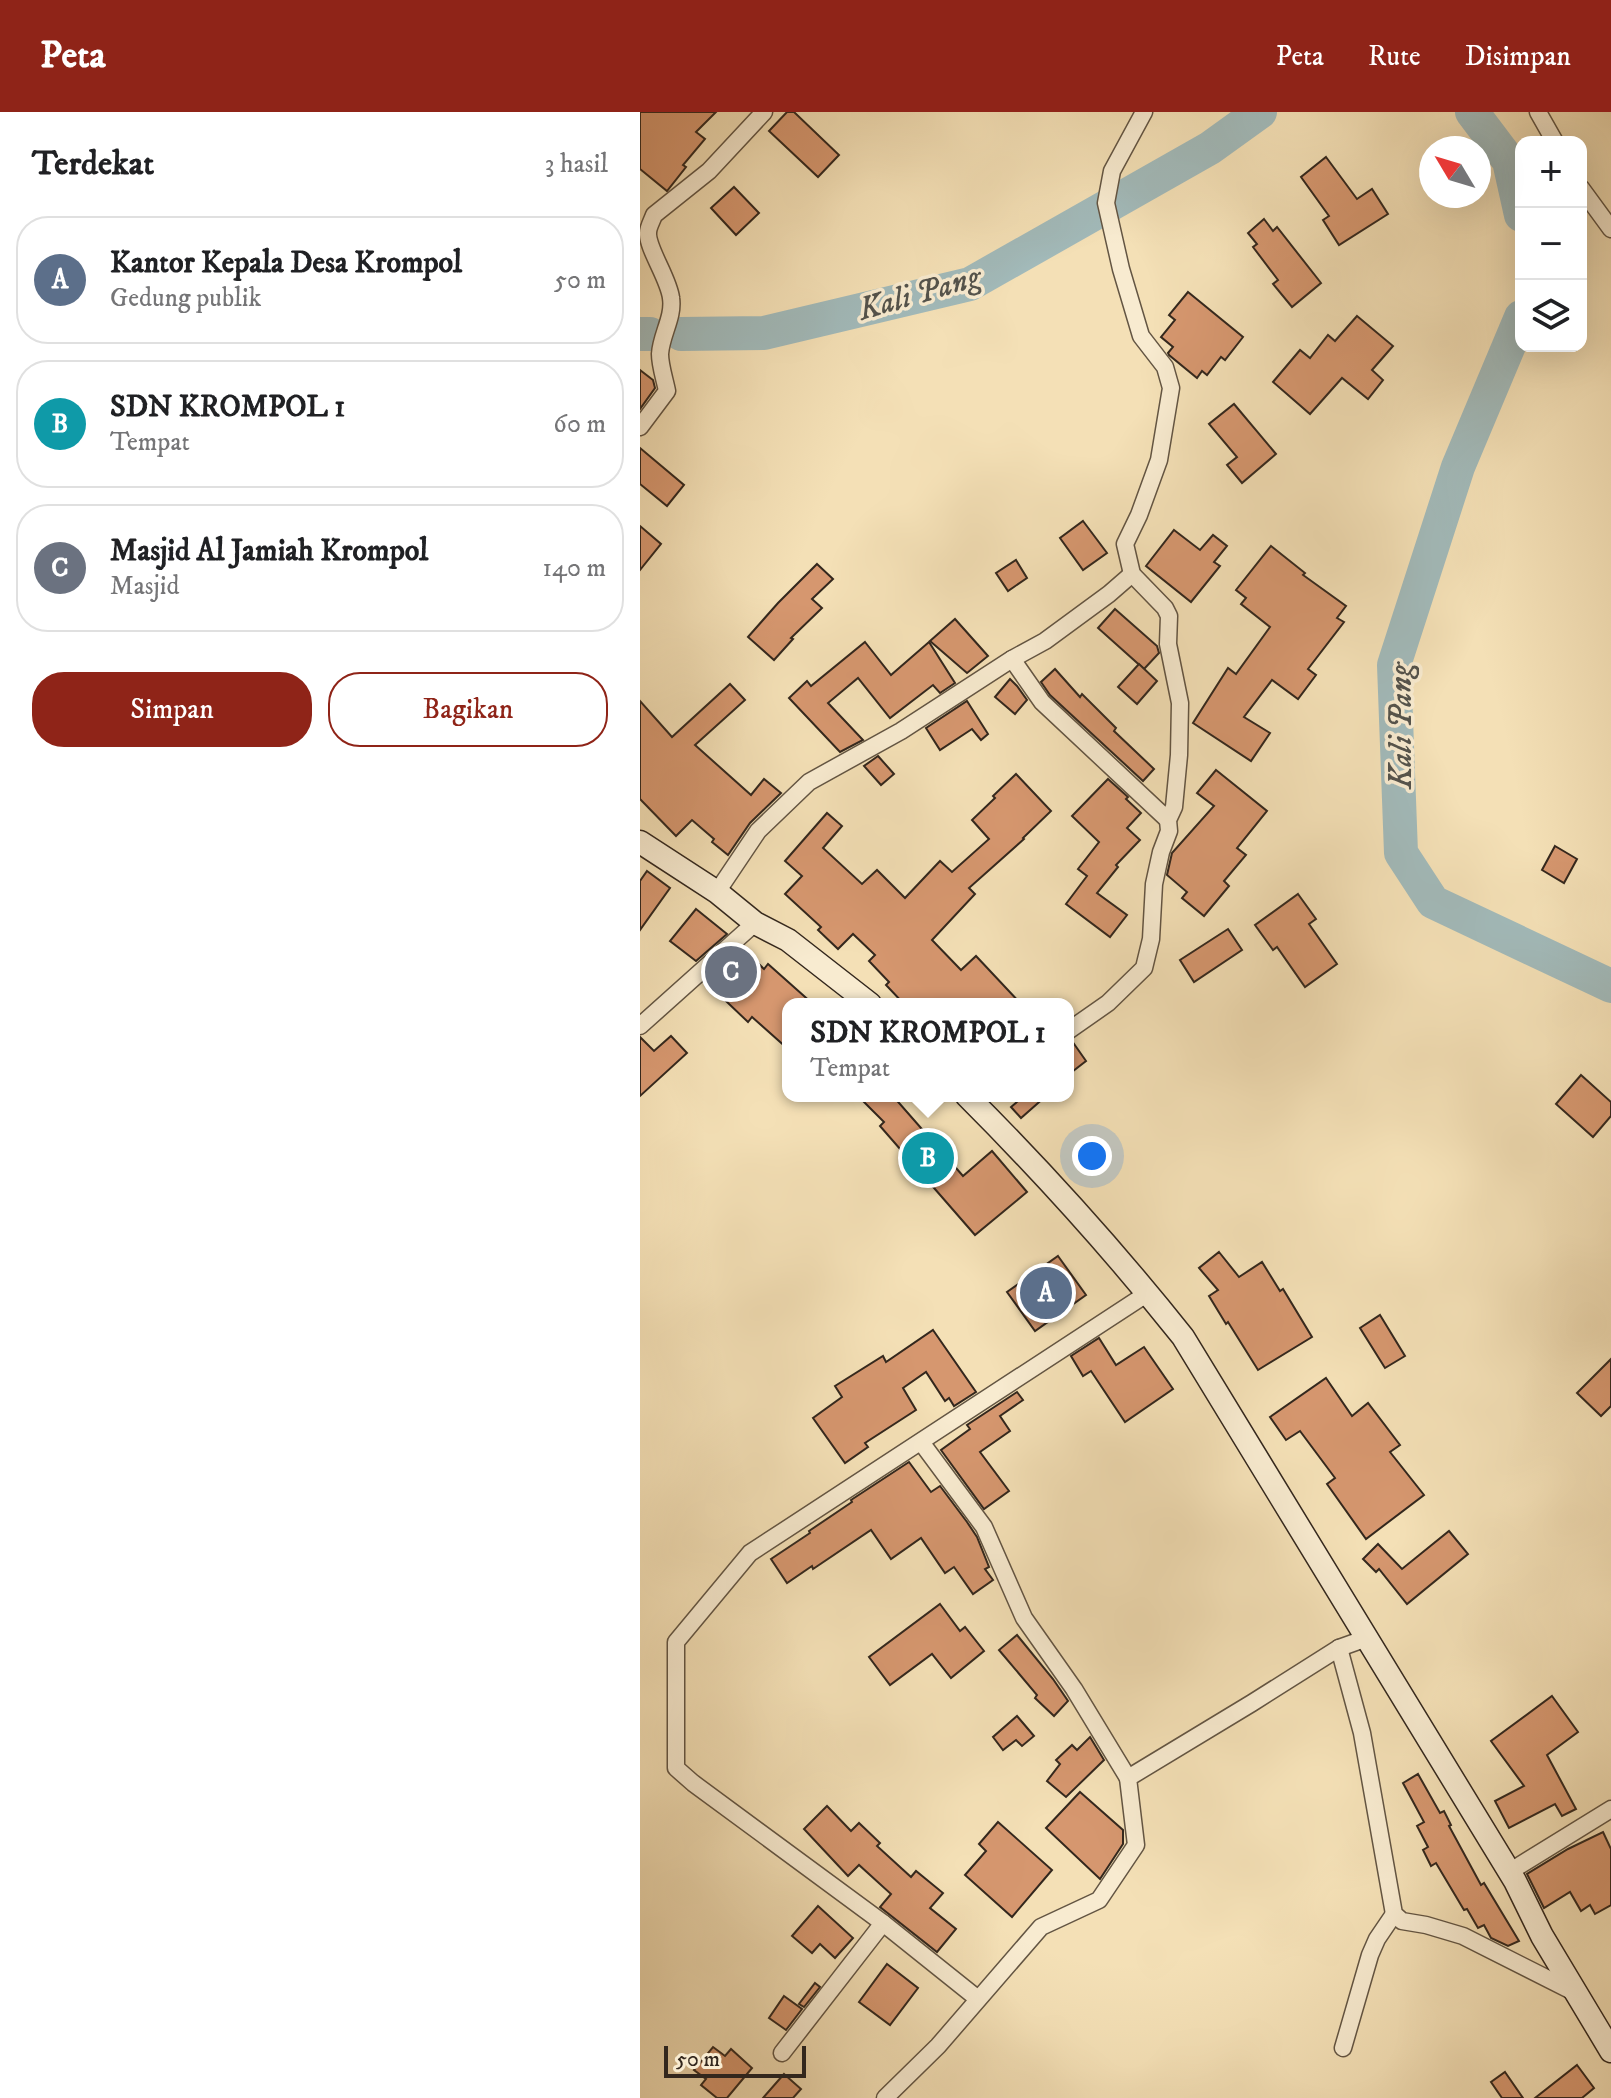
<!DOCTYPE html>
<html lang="id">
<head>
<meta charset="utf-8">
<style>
	:root { --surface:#fff; --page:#f6f6f6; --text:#202124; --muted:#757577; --line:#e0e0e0; --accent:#8f2418 }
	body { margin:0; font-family:"IM FELL DW Pica",serif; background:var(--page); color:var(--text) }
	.controls { position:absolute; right:24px; top:24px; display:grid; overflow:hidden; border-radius:16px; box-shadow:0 8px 32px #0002 }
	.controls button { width:72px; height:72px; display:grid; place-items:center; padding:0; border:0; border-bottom:2px solid var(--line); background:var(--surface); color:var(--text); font:40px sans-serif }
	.compass { position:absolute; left:779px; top:24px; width:72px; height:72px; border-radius:50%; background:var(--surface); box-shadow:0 8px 32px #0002; rotate:308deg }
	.scale { position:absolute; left:24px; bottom:20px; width:142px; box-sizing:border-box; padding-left:8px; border:4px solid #33271d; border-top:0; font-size:22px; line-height:28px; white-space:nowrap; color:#33271d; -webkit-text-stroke:6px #f8ebd0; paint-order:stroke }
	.you { position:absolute; left:452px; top:1044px; width:28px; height:28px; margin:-20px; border:6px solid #fff; border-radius:50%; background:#1a73e8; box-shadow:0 0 0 12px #1a73e833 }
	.badge { display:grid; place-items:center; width:52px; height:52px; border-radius:50%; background:var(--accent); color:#fff; font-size:26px; font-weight:700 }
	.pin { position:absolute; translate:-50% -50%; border:4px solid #fff; box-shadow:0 2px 8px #0006 }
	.popup { position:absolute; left:142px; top:886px; width:292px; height:104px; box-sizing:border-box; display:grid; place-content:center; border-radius:16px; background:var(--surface); filter:drop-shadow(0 2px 6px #0005); font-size:26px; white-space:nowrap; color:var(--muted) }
	.popup b { font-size:30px; color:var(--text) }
	.popup::after { content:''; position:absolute; left:50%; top:100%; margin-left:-16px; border:16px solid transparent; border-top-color:var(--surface) }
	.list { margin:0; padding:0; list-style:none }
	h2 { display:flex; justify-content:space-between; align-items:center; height:104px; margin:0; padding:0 32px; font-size:34px }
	h2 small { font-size:26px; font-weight:400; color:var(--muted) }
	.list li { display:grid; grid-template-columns:52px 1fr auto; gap:24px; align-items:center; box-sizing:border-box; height:128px; margin:0 16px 16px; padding:0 16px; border:2px solid var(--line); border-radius:32px }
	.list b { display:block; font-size:30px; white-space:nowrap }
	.list p { margin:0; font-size:26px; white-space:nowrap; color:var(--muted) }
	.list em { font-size:26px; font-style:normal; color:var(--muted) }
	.actions { display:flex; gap:16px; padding:24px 32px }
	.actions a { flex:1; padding:18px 0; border:2px solid var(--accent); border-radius:32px; text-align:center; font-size:28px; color:var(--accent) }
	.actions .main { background:var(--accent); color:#fff }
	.icon { flex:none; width:44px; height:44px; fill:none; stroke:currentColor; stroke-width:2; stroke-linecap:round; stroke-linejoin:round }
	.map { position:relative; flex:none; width:971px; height:1986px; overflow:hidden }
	header { display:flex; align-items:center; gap:48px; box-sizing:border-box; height:112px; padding:0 40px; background:var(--accent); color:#fff }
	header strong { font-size:38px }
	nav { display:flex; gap:44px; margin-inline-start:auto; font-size:28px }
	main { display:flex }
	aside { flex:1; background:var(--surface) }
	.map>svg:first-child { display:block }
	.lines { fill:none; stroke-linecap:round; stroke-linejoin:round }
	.river { stroke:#a2baba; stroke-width:34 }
	.building { fill:#d6976f; stroke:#33271d; stroke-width:2 }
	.street-casing { stroke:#635543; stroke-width:19 }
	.secondary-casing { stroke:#33271d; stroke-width:25 }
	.street { stroke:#f8ebd0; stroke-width:16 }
	.secondary { stroke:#f8ebd0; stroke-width:22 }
	.labels { text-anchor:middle; stroke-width:7; stroke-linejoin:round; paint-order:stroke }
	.water-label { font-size:32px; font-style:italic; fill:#54534c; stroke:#f8ebd0 }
</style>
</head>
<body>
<header>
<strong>Peta</strong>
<nav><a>Peta</a><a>Rute</a><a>Disimpan</a></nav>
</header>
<main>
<aside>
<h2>Terdekat<small>3 hasil</small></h2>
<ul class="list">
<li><span class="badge" style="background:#5c6f8a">A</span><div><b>Kantor Kepala Desa Krompol</b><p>Gedung publik</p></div><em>50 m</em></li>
<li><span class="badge" style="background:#0f9aa8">B</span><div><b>SDN KROMPOL 1</b><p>Tempat</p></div><em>60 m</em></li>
<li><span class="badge" style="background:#6b7280">C</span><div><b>Masjid Al Jamiah Krompol</b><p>Masjid</p></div><em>140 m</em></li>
</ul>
<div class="actions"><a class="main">Simpan</a><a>Bagikan</a></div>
</aside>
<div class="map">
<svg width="971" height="1986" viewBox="0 0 971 1986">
	<rect width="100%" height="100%" fill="#f4e0b6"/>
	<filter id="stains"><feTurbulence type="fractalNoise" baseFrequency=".0025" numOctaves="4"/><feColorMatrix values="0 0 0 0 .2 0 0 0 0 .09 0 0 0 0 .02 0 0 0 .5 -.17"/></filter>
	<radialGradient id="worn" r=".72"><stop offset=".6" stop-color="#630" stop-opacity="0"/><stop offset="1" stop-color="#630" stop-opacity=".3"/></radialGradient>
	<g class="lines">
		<g class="river">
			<polyline points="832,0 869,49 881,103"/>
			<polyline points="881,205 818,355 754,553 761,741 793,790 971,874"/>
			<polyline points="0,222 10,222"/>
			<polyline points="41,222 124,221 330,172 570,36 620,0"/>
		</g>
	</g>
	<g class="building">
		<polygon points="0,0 76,0 56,20 65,27 43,53 46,55 27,79 0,57"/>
		<polygon points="147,0 154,0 199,43 178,65 129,19"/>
		<polygon points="686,45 717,87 732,77 748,102 699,133 683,108 689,104 661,65"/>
		<polygon points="94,75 119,101 96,123 71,96"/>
		<polygon points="624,107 633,119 637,115 681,171 652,195 633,172 638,168 613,135 617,132 608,121"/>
		<polygon points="548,180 603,225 585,248 581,245 567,263 562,259 557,266 529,243 528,241 533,235 521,225 535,208 529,203"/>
		<polygon points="717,204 753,234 732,258 743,268 728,287 702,266 670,302 633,270 660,238 670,246 688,223 695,229"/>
		<polygon points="0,258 13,268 15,276 0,297"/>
		<polygon points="594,292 636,342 602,371 587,353 597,345 569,312"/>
		<polygon points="0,336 44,373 27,394 0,372"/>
		<polygon points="443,409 467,441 443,458 420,426"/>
		<polygon points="0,414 21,432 0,458"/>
		<polygon points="534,418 560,438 573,423 587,434 574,450 580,454 551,490 506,454"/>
		<polygon points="631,434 665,461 663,463 706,494 697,506 704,510 668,557 676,563 658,587 632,568 604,605 630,621 611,649 553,611 588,556 596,562 630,515 601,492 606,486 596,478"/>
		<polygon points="376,448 387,466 368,479 356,461"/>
		<polygon points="177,452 193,467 172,487 182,496 151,526 153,527 134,548 108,525 138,491"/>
		<polygon points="475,497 517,534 519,541 504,557 458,516"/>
		<polygon points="315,507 348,544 327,561 290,529"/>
		<polygon points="225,530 251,563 289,530 315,571 300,581 293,573 250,606 218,566 188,591 223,628 200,640 149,586 167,569 171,574"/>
		<polygon points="499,552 517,569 497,592 478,575"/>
		<polygon points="415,557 440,585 442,582 476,616 474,619 514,657 503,669 410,583 401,570"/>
		<polygon points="370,567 377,574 387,588 375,602 355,585"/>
		<polygon points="90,572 105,588 55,633 111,683 124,667 141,681 110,711 88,743 72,730 74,727 52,708 36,724 0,687 0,589 32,625"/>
		<polygon points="327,589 348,622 341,628 332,617 300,638 286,616"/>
		<polygon points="238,644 254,662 241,673 224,654"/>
		<polygon points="576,658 627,699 597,736 606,743 584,769 589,774 564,804 542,786 547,780 527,763 532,741 574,694 557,681"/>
		<polygon points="376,662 411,699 383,726 384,727 329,776 335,782 292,828 321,858 336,844 381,892 264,892 246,873 249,870 229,849 235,843 213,822 198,837 178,818 181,815 145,782 162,764 145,749 187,701 202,714 183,736 222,772 237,758 265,786 300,749 312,760 349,727 332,708 355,686 353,684"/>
		<polygon points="468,667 488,685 486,687 501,701 487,716 500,728 476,753 478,755 457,781 487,803 470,825 426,792 447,764 438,757 459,730 432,704"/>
		<polygon points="915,734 937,747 924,771 902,758"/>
		<polygon points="7,759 30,776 0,818 0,769"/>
		<polygon points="658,782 676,807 669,812 697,852 665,875 637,835 633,838 615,813"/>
		<polygon points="56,797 87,822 56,849 30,829"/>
		<polygon points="588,817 602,838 554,870 540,848"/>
		<polygon points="103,837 124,857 128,852 173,892 148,892 148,937 112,905 108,910 66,870"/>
		<polygon points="31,924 47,941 0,984 0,925 14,939"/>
		<polygon points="432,929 446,949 428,963 428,930"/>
		<polygon points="941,963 971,990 971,1004 953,1025 916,992"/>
		<polygon points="218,984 253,984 323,1064 352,1039 387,1080 335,1123 240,1014 244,1010"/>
		<polygon points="384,984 406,984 381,1006 371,995"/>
		<polygon points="579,1140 599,1165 622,1150 640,1179 643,1177 672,1225 618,1258 588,1210 586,1212 569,1184 578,1178 559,1156"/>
		<polygon points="418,1144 446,1183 395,1219 367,1180"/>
		<polygon points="740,1203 765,1244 745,1256 720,1216"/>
		<polygon points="293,1218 336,1280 314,1294 309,1286 305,1289 286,1260 263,1276 276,1298 225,1331 228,1335 205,1351 173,1306 202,1285 195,1274 243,1244 246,1250"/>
		<polygon points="459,1226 476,1253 504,1235 533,1277 485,1310 451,1259 443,1264 431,1244"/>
		<polygon points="971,1247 971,1294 961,1304 937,1281"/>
		<polygon points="686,1266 712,1304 728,1291 760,1333 750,1340 784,1383 726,1427 687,1372 695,1366 660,1319 646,1328 630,1305"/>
		<polygon points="377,1280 383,1288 360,1304 370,1319 340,1340 369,1379 344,1397 301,1338 330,1317 327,1313"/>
		<polygon points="269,1350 291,1380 300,1374 327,1410 337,1425 349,1455 345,1457 353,1468 333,1482 314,1455 305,1461 281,1426 251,1447 231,1418 173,1457 172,1454 147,1471 131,1447 170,1421 169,1419 212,1390 211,1388"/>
		<polygon points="809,1419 828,1442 767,1492 739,1457 736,1460 723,1447 738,1432 762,1457"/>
		<polygon points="300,1492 320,1519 325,1515 344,1539 311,1566 292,1542 250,1573 229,1545"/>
		<polygon points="377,1523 413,1567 428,1589 414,1604 395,1586 397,1583 359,1538"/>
		<polygon points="912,1584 938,1620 907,1643 936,1697 922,1704 915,1692 869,1716 855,1689 884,1674 851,1629"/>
		<polygon points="377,1604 394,1624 382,1634 376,1628 363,1638 353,1625"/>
		<polygon points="450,1625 464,1648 426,1685 407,1669 420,1652 416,1648 432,1633 437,1638"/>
		<polygon points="778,1662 800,1701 804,1699 811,1713 809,1714 841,1773 844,1771 879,1829 868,1834 851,1826 844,1813 838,1816 827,1797 824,1798 796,1751 791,1754 783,1738 788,1735 777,1714 784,1710 763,1671"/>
		<polygon points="440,1680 483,1718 483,1732 460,1767 406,1716"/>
		<polygon points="187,1694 211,1719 219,1711 240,1731 237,1734 271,1765 276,1759 303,1781 290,1796 316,1817 297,1840 240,1795 251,1782 219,1753 208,1764 164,1717"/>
		<polygon points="358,1710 412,1758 372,1805 325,1763 346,1739 339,1732"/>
		<polygon points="963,1720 971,1737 971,1793 955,1802 950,1793 941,1799 930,1780 904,1796 887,1762 928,1737"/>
		<polygon points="178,1794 213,1826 195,1846 180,1832 172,1841 152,1824"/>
		<polygon points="247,1852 278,1876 250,1913 219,1890"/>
		<polygon points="175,1871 180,1875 164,1895 159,1892"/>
		<polygon points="144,1884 162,1897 146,1918 129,1906"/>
		<polygon points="73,1935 85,1944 91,1937 112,1956 87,1986 77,1986 61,1973 66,1967 54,1958"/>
		<polygon points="937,1953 954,1976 942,1986 895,1986"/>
		<polygon points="865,1960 883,1986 862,1986 851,1970"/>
		<polygon points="144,1962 161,1977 153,1986 123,1986"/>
	</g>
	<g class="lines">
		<g class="street-casing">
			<g id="street">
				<polyline points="898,0 915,30"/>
				<polyline points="941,76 971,117"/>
				<path d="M 0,315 L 27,279 C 25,268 20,254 20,242 C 21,223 34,205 31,186 C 29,167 7,136 8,121 C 8,115 12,109 14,103 L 69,59 L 124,0"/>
				<polyline points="372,547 402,590 528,708"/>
				<polyline points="77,780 118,719 169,670 261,619 372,547 405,529 469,482 492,462"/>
				<polyline points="0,914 115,811"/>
				<polyline points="428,919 468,891 504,856 511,827 514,772 521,740 529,719 528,708 534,695 539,643 540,591 528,532 529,504 525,496 492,462 485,432 499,403 519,348 531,276 525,255 501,224 481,157 466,91 472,59 504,0"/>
				<polyline points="281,1330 344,1415 384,1506 434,1577 488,1666"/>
				<polyline points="699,1536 722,1621 754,1802 762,1809 786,1813 823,1824 934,1880"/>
				<polyline points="869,1760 971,1697"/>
				<polyline points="338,1887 243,1811 53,1671 36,1656 36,1530 110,1441 508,1181"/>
				<polyline points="703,1936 730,1843 737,1827 754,1802"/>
				<polyline points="142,1941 243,1811"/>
				<polyline points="245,1986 298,1934 401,1815 459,1788 496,1733 488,1666 612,1591 699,1536 727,1526"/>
			</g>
		</g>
		<g class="secondary-casing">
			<g id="secondary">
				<polyline points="0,730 77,780 115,811 148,828 230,892"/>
				<path d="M 327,984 C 403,1060 476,1141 543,1225 L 875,1769 L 902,1824 L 971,1939"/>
			</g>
		</g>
		<use href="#street" class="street"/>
		<use href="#secondary" class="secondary"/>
	</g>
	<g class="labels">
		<g class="water-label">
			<text transform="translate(279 180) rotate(-16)" y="11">Kali Pang</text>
			<text transform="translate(760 614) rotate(-90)" y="11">Kali Pang</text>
		</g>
	</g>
	<rect width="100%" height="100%" filter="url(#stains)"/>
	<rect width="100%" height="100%" fill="url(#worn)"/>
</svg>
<div class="controls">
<button>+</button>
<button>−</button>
<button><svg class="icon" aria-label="layers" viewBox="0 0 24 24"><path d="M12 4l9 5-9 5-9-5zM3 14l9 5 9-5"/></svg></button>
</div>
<svg class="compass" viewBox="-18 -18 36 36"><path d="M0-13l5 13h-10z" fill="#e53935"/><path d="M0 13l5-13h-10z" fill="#757577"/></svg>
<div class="scale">50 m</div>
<div class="you"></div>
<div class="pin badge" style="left:406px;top:1181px;background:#5c6f8a">A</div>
<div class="pin badge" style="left:288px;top:1046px;background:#0f9aa8">B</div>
<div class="popup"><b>SDN KROMPOL 1</b>Tempat</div>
<div class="pin badge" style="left:91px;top:860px;background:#6b7280">C</div>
</div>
</main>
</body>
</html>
